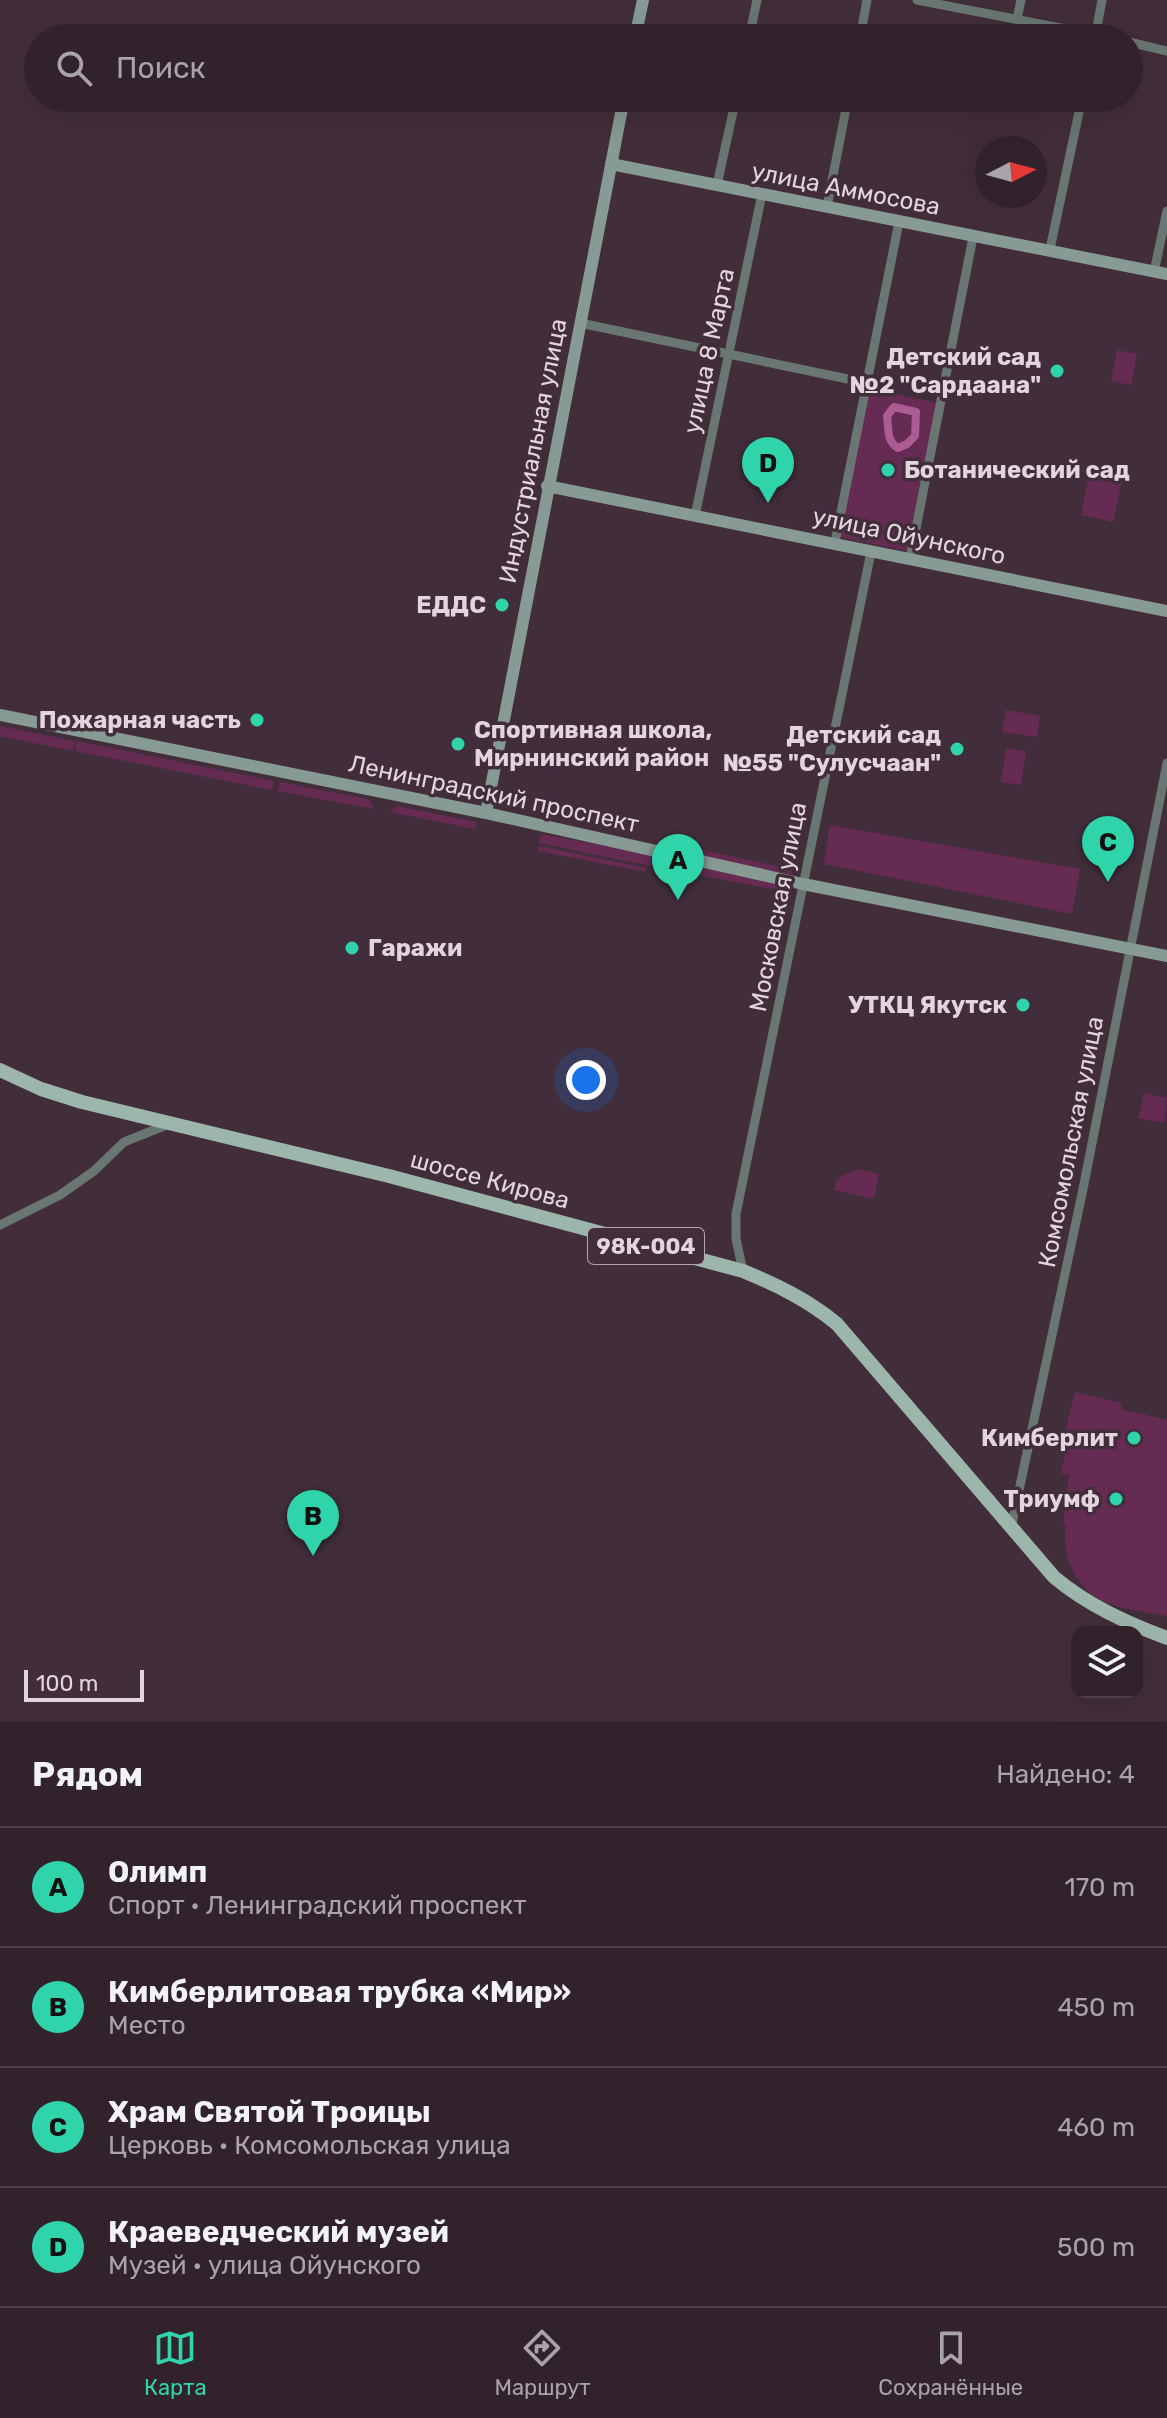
<!DOCTYPE html>
<html lang="ru">
<head>
<meta charset="utf-8">
<style>
	:root { --surface:#32222c; --page:#3a2a34; --text:#f1f3f6; --muted:#a8a4a9; --line:#4d3f48; --accent:#30d4aa }
	body { margin:0; font-family:Rubik,sans-serif; background:var(--page); color:var(--text) }
	.controls { position:absolute; right:24px; bottom:24px; display:grid; overflow:hidden; border-radius:16px; box-shadow:0 8px 32px #0002 }
	.controls button { width:72px; height:72px; display:grid; place-items:center; padding:0; border:0; border-bottom:2px solid var(--line); background:var(--surface); color:var(--text); font:40px sans-serif }
	.compass { position:absolute; left:975px; top:136px; width:72px; height:72px; border-radius:50%; background:var(--surface); box-shadow:0 8px 32px #0002; rotate:84deg }
	.scale { position:absolute; left:24px; bottom:20px; width:120px; box-sizing:border-box; padding-left:8px; border:4px solid #e3d5dd; border-top:0; font-size:22px; line-height:28px; white-space:nowrap; color:#e3d5dd; -webkit-text-stroke:6px #422e3b; paint-order:stroke }
	.you { position:absolute; left:586px; top:1080px; width:28px; height:28px; margin:-20px; border:6px solid #fff; border-radius:50%; background:#1a73e8; box-shadow:0 0 0 12px #1a73e833 }
	.badge { display:grid; place-items:center; width:52px; height:52px; border-radius:50%; background:var(--accent); color:#111; font-size:26px; font-weight:700 }
	.pin { position:absolute; translate:-50% -66px; filter:drop-shadow(0 2px 4px #0008) }
	.pin::after { content:''; position:absolute; top:42px; width:28px; height:24px; background:inherit; clip-path:polygon(0 0,100% 0,50% 100%) }
	.list { margin:0; padding:0; list-style:none }
	h2 { display:flex; justify-content:space-between; align-items:center; height:104px; margin:0; padding:0 32px; font-size:34px }
	h2 small { font-size:26px; font-weight:400; color:var(--muted) }
	.list li { display:grid; grid-template-columns:52px 1fr auto; gap:24px; align-items:center; box-sizing:border-box; height:120px; padding:0 32px; border-top:2px solid var(--line) }
	.list b { display:block; font-size:30px; white-space:nowrap }
	.list p { margin:0; font-size:26px; white-space:nowrap; color:var(--muted) }
	.list em { font-size:26px; font-style:normal; color:var(--muted) }
	.icon { flex:none; width:44px; height:44px; fill:none; stroke:currentColor; stroke-width:2; stroke-linecap:round; stroke-linejoin:round }
	.map { position:relative; flex:none; width:1167px; height:1722px; overflow:hidden }
	.search { position:absolute; background:var(--surface); box-shadow:0 8px 32px #0002; left:24px; right:24px; top:24px; height:88px; display:flex; align-items:center; gap:20px; box-sizing:border-box; padding:0 28px; border-radius:44px; color:var(--muted); font-size:30px }
	.sheet { height:584px; background:var(--surface) }
	nav { display:flex; justify-content:space-around; align-items:center; box-sizing:border-box; height:112px; border-top:2px solid var(--line); background:var(--surface); font-size:22px; color:var(--muted) }
	nav a { display:grid; justify-items:center; gap:4px }
	nav .on { color:var(--accent) }
	.map>svg:first-child { display:block }
	.green { fill:#652b53 }
	.lines { fill:none; stroke-linecap:round; stroke-linejoin:round }
	.canal { stroke:#ac5c92; stroke-width:8 }
	.minor { stroke:#6a7671; stroke-width:9 }
	.secondary { stroke:#879a93; stroke-width:12 }
	.primary { stroke:#9db6ac; stroke-width:14 }
	.poi-dot { fill:#30d4aa; stroke:#422e3b; stroke-width:3 }
	.labels { text-anchor:middle; stroke-width:7; stroke-linejoin:round; paint-order:stroke }
	.shield { fill:#422e3b; stroke:#b3a3ac; stroke-width:2 }
	.shield-label { font-size:22px; font-weight:bold; fill:#e3d5dd }
	.street-label { font-size:24px; fill:#e3d5dd; stroke:#422e3b }
	.poi-label { font-size:24px; font-weight:bold; fill:#e3d5dd; stroke:#422e3b; text-anchor:end }
</style>
</head>
<body>
<div class="map">
<svg width="1167" height="1722" viewBox="0 0 1167 1722">
	<rect width="100%" height="100%" fill="#422e3b"/>
	<g class="green">
		<polygon points="1117,350 1137,354 1131,385 1111,381"/>
		<polygon points="869,388 937,403 907,551 839,537"/>
		<polygon points="1089,474 1122,481 1113,522 1081,515"/>
		<polygon points="1006,710 1040,716 1037,737 1002,732"/>
		<polygon points="0,726 75,741 73,751 0,736"/>
		<polygon points="77,741 274,781 272,790 75,751"/>
		<polygon points="1006,748 1026,751 1021,785 1001,782"/>
		<polygon points="280,782 367,799 372,803 373,809 278,791"/>
		<polygon points="397,806 476,822 475,829 390,812"/>
		<polygon points="830,825 1080,869 1072,914 824,864"/>
		<polygon points="541,834 665,857 650,866 539,843"/>
		<polygon points="668,842 793,870 792,875 667,848"/>
		<polygon points="538,846 648,868 645,872 538,851"/>
		<polygon points="674,861 789,885 792,893 672,870"/>
		<polygon points="1144,1093 1167,1098 1164,1123 1138,1118"/>
		<polygon points="859,1169 879,1174 874,1199 834,1190 836,1181 839,1181 840,1176"/>
		<path d="M 1075,1392 L 1122,1403 L 1121,1409 L 1167,1420 L 1167,1616 C 1147,1612 1124,1610 1105,1602 C 1075,1589 1061,1555 1066,1524 L 1063,1523 L 1069,1475 L 1061,1473 L 1066,1449 L 1061,1447 Z"/>
	</g>
	<g class="lines">
		<path class="canal" d="M 894,407 L 916,412 L 915,436 L 907,444 L 898,448 C 886,441 889,428 887,416 Z"/>
		<g class="minor">
			<polyline points="917,0 1112,38"/>
			<polyline points="1017,19 1021,0"/>
			<polyline points="749,38 757,0"/>
			<polyline points="860,38 867,0"/>
			<polyline points="1095,38 1102,0"/>
			<polyline points="1129,42 1167,51"/>
			<polyline points="717,185 736,98"/>
			<polyline points="827,207 848,98"/>
			<polyline points="1050,249 1082,98"/>
			<polyline points="1154,272 1167,211"/>
			<polyline points="580,323 867,383"/>
			<polyline points="695,516 762,194"/>
			<polyline points="835,542 899,222"/>
			<polyline points="910,559 973,237"/>
			<polyline points="0,1225 60,1195 94,1171 124,1142 169,1124"/>
			<polyline points="743,1271 736,1239 736,1214 871,552"/>
			<polyline points="1011,1528 1083,1189 1167,763"/>
		</g>
		<g class="secondary">
			<polyline points="635,38 643,0"/>
			<polyline points="611,164 1167,274"/>
			<polyline points="547,486 1167,611"/>
			<polyline points="0,715 486,813 803,884 1167,956"/>
			<polyline points="486,813 624,98"/>
		</g>
		<path class="primary" d="M 0,1070 L 41,1089 L 82,1102 L 389,1176 L 743,1271 C 777,1285 808,1300 837,1324 L 1054,1577 C 1087,1605 1127,1623 1167,1638"/>
	</g>
	<g class="poi-dot">
		<circle cx="1057" cy="371" r="8"/>
		<circle cx="888" cy="470" r="8"/>
		<circle cx="502" cy="605" r="8"/>
		<circle cx="257" cy="720" r="8"/>
		<circle cx="458" cy="744" r="8"/>
		<circle cx="957" cy="749" r="8"/>
		<circle cx="352" cy="948" r="8"/>
		<circle cx="1023" cy="1005" r="8"/>
		<circle cx="1134" cy="1438" r="8"/>
		<circle cx="1116" cy="1499" r="8"/>
	</g>
	<g class="labels">
		<rect class="shield" x="588" y="1228" width="116" height="36" rx="6"/>
		<g class="shield-label">
			<text x="646" y="1254">98К-004</text>
		</g>
		<g class="street-label">
			<text transform="translate(846 189) rotate(11)" y="8">улица Аммосова</text>
			<text transform="translate(709 351) rotate(-78)" y="8">улица 8 Марта</text>
			<text transform="translate(533 451) rotate(-79)" y="8">Индустриальная улица</text>
			<text transform="translate(909 536) rotate(12)" y="8">улица Ойунского</text>
			<text transform="translate(494 794) rotate(12)" y="8">Ленинградский проспект</text>
			<text transform="translate(778 907) rotate(-79)" y="8">Московская улица</text>
			<text transform="translate(1071 1142) rotate(-79)" y="8">Комсомольская улица</text>
			<text transform="translate(490 1180) rotate(15)" y="8">шоссе Кирова</text>
		</g>
		<g class="poi-label">
			<text x="1041" y="365">Детский сад<tspan x="1041" dy="28">№2 "Сардаана"</tspan></text>
			<text x="904" y="478" text-anchor="start">Ботанический сад</text>
			<text x="486" y="613">ЕДДС</text>
			<text x="241" y="728">Пожарная часть</text>
			<text x="474" y="738" text-anchor="start">Спортивная школа,<tspan x="474" dy="28">Мирнинский район</tspan></text>
			<text x="941" y="743">Детский сад<tspan x="941" dy="28">№55 "Сулусчаан"</tspan></text>
			<text x="368" y="956" text-anchor="start">Гаражи</text>
			<text x="1007" y="1013">УТКЦ Якутск</text>
			<text x="1118" y="1446">Кимберлит</text>
			<text x="1100" y="1507">Триумф</text>
		</g>
	</g>
</svg>
<div class="controls">
<button><svg class="icon" aria-label="layers" viewBox="0 0 24 24"><path d="M12 4l9 5-9 5-9-5zM3 14l9 5 9-5"/></svg></button>
</div>
<svg class="compass" viewBox="-18 -18 36 36"><path d="M0-13l5 13h-10z" fill="#e53935"/><path d="M0 13l5-13h-10z" fill="#a8a4a9"/></svg>
<div class="scale">100 m</div>
<div class="you"></div>
<div class="pin badge" style="left:678px;top:900px">A</div>
<div class="pin badge" style="left:313px;top:1556px">B</div>
<div class="pin badge" style="left:1108px;top:882px">C</div>
<div class="pin badge" style="left:768px;top:503px">D</div>
<div class="search"><svg class="icon" aria-label="search" viewBox="0 0 24 24"><circle cx="10" cy="10" r="6"/><path d="M15 15l6 6"/></svg>Поиск</div>
</div>
<section class="sheet">
<h2>Рядом<small>Найдено: 4</small></h2>
<ul class="list">
<li><span class="badge">A</span><div><b>Олимп</b><p>Спорт · Ленинградский проспект</p></div><em>170 m</em></li>
<li><span class="badge">B</span><div><b>Кимберлитовая трубка «Мир»</b><p>Место</p></div><em>450 m</em></li>
<li><span class="badge">C</span><div><b>Храм Святой Троицы</b><p>Церковь · Комсомольская улица</p></div><em>460 m</em></li>
<li><span class="badge">D</span><div><b>Краеведческий музей</b><p>Музей · улица Ойунского</p></div><em>500 m</em></li>
</ul>
</section>
<nav>
<a class="on"><svg class="icon" aria-label="map" viewBox="0 0 24 24"><path d="M3 6l6-2 6 2 6-2v14l-6 2-6-2-6 2zM9 4v14M15 6v14"/></svg>Карта</a>
<a><svg class="icon" aria-label="directions" viewBox="0 0 24 24"><path d="M12 3l9 9-9 9-9-9zM9 14v-3h6M13 9l2 2-2 2"/></svg>Маршрут</a>
<a><svg class="icon" aria-label="saved" viewBox="0 0 24 24"><path d="M7 4h10v16l-5-4-5 4z"/></svg>Сохранённые</a>
</nav>
</body>
</html>
